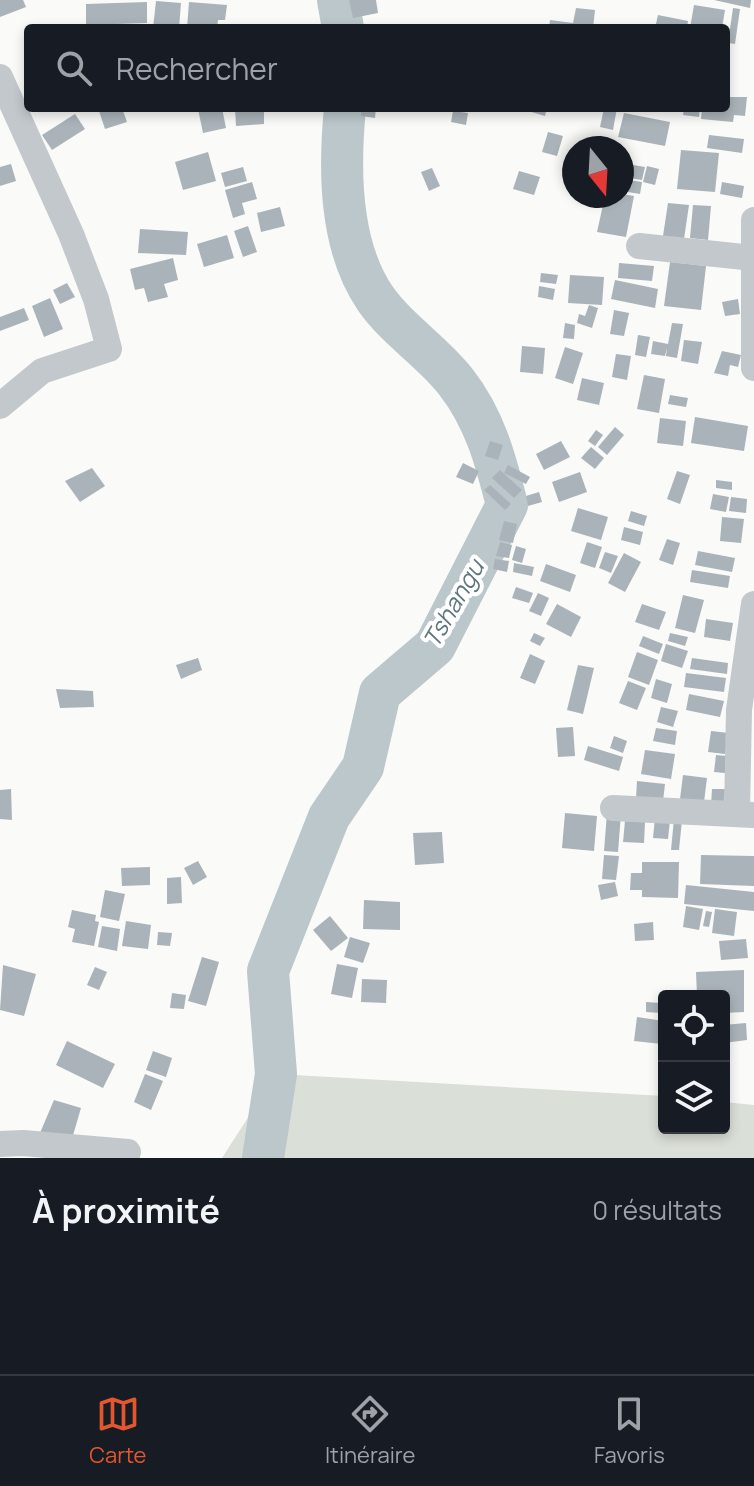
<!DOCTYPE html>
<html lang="fr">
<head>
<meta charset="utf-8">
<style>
	:root { --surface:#171b24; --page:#20242c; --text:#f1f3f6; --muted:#9ea1a6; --line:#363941; --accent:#e4572e }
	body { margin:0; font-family:Manrope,sans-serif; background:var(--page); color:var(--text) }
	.controls { position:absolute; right:24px; bottom:24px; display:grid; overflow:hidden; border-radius:8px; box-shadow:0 4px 12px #0003 }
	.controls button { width:72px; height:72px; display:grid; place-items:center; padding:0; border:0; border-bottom:2px solid var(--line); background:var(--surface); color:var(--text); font:40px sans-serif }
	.compass { position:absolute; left:562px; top:136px; width:72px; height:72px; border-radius:50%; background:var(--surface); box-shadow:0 4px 12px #0003; rotate:162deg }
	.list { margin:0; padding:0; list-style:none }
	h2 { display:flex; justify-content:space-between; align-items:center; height:104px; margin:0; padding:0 32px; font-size:34px }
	h2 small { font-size:26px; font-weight:400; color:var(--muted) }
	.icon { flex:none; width:44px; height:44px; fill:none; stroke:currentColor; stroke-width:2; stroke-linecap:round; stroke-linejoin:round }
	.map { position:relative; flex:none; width:754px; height:1158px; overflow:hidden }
	.search { position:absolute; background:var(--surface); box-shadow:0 4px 12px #0003; left:24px; right:24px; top:24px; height:88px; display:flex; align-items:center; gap:20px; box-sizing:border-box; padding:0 28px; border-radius:8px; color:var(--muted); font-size:30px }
	.sheet { height:216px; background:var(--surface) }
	nav { display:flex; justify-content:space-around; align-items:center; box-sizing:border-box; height:112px; border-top:2px solid var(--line); background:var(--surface); font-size:22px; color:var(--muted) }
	nav a { display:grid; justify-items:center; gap:4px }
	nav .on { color:var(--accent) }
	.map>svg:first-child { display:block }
	.green { fill:#dadfd7 }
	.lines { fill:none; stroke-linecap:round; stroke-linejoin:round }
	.river { stroke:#bbc7cb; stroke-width:42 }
	.building { fill:#aab3b9 }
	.minor { stroke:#c3c8cc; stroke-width:26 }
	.labels { text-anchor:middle; stroke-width:8; stroke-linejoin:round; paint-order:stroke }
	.water-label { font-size:24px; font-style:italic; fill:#60757c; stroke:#fff }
</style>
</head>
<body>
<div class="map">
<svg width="754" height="1158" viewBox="0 0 754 1158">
	<rect width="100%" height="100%" fill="#fafaf8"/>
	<polygon class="green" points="276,1074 664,1096 664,1128 724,1128 724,1102 754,1105 754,1158 222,1158"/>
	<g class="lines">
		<g class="river">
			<polyline points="338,0 343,28"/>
			<path d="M 263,1158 L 276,1074 L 268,971 L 329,817 L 363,767 L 380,693 L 435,646 L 507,505 C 496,461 485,419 456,382 C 433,352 397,330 375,298 C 339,245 339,169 345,108"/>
		</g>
	</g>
	<g class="building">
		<polygon points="0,0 23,0 26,7 0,17"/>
		<polygon points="349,0 376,0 378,13 353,18"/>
		<polygon points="714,0 751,0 750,8"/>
		<polygon points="156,1 181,3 179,28 153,28"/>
		<polygon points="147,2 147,23 86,25 86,4"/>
		<polygon points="189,2 227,5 225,20 218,20 217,28 187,28"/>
		<polygon points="694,5 725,10 722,28 690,28"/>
		<polygon points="576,8 595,10 593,28 549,28 550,20 573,23"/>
		<polygon points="733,8 740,9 735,44 728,43"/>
		<polygon points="658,15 688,21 687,28 655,28"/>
		<polygon points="726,97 747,97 745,116 734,115 733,122 701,119 702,108 726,108"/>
		<polygon points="98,108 122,108 127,122 105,129"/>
		<polygon points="222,108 226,128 203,133 198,109"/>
		<polygon points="235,108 264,108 264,124 236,126"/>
		<polygon points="362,108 376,108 375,118 361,116"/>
		<polygon points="461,108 493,108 492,112 461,110"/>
		<polygon points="518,108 547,108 545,116"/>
		<polygon points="604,108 617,108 613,130 600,127"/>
		<polygon points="684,108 700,108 699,117 683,115"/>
		<polygon points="453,111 468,113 466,125 451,122"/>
		<polygon points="624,113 670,122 665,146 618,137"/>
		<polygon points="75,114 85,129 52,150 42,135"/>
		<polygon points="548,132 563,136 557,156 542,152"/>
		<polygon points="709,135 744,139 742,153 707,148"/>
		<polygon points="681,150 719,153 715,192 677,189"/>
		<polygon points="208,152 216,181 183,190 175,162"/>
		<polygon points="622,163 645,167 642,180 622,177"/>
		<polygon points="11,164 16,181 0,186 0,167"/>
		<polygon points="647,166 659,169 655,185 643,182"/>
		<polygon points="243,167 247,181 225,187 221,173"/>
		<polygon points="432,168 440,186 429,191 421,172"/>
		<polygon points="519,171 540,177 534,195 513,189"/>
		<polygon points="622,179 642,182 640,194 622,191"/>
		<polygon points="252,182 257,199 242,203 245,214 233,218 225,190"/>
		<polygon points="722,182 744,186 742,198 720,194"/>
		<polygon points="622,194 634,196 626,237 597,232 605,196"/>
		<polygon points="668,203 689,205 684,239 663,236"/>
		<polygon points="693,205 711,206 708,240 690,238"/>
		<polygon points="280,207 285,226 261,232 257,213"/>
		<polygon points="248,226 257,252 243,257 234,231"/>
		<polygon points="140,229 188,232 186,255 138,253"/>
		<polygon points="227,235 234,258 204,267 197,244"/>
		<polygon points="173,258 178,280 164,284 168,297 148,302 144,288 135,290 130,269"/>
		<polygon points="670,262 706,266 701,310 664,306"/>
		<polygon points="619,263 654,266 652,281 618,278"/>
		<polygon points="541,273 558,275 556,284 540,282"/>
		<polygon points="570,275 604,277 602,305 568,303"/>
		<polygon points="615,280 658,289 655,308 611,299"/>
		<polygon points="67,283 75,297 60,304 53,290"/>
		<polygon points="539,286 555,289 553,300 538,297"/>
		<polygon points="50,298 63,329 44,337 32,306"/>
		<polygon points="738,299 740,314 725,316 722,302"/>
		<polygon points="589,305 598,308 592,328 577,323 579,314 585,316"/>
		<polygon points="24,308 29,320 0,331 0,317"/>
		<polygon points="614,310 629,313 624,336 610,334"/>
		<polygon points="565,323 575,325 574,339 563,338"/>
		<polygon points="672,323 683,324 677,358 666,356 667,348 665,356 651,354 653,341 668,344"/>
		<polygon points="638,335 650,337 646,357 635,355"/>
		<polygon points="684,340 702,342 698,364 681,361"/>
		<polygon points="522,346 545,348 543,374 520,372"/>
		<polygon points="565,347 583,353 573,384 555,378"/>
		<polygon points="722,351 741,355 738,367 730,365 728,376 714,373"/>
		<polygon points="616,354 631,356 627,380 612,377"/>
		<polygon points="644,375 665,379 659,413 637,409"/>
		<polygon points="582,378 604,383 599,405 577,400"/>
		<polygon points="670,395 688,398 686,407 668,404"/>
		<polygon points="695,417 748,426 744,451 691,443"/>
		<polygon points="660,418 686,421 683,446 657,443"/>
		<polygon points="615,427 624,435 607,455 598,447"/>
		<polygon points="596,430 603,435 595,446 588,441"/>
		<polygon points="490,441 503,445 498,460 485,456"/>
		<polygon points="561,441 570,457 544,470 536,454"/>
		<polygon points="591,447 604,458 595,469 581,458"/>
		<polygon points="463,463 479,471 473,484 456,477"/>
		<polygon points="508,465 530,477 526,484 504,473"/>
		<polygon points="92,468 105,486 80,502 65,481"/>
		<polygon points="500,470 522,490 514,498 492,478"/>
		<polygon points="677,471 690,475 680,504 667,499"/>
		<polygon points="580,472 587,492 559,502 552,482"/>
		<polygon points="716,480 732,482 732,490 716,488"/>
		<polygon points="490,485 511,504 505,510 484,490"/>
		<polygon points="539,492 542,502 528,506 526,496"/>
		<polygon points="713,494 729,497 726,512 710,509"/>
		<polygon points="731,497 747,499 746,513 729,511"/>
		<polygon points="578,508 608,517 601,540 571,531"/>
		<polygon points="631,511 647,516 644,526 628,521"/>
		<polygon points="722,517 744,519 741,543 720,541"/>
		<polygon points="504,521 517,524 513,543 499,540"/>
		<polygon points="624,527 643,532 640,545 621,540"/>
		<polygon points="667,539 680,543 673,565 659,560"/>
		<polygon points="500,542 512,545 509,558 496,556"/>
		<polygon points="587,542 602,547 595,568 580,563"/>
		<polygon points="516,546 526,549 522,563 512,560"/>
		<polygon points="698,551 735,558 732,572 695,565"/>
		<polygon points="605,552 618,556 611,573 599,568"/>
		<polygon points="624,553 641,562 625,592 608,583"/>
		<polygon points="495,559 509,561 507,572 493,569"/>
		<polygon points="514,563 534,567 532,576 513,572"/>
		<polygon points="546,564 576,575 570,592 540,581"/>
		<polygon points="692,570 730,576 728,588 690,582"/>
		<polygon points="516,587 533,593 529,603 512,598"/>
		<polygon points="538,593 549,598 541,616 529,611"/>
		<polygon points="683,595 704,600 695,633 675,628"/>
		<polygon points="557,604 581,617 571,637 546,624"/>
		<polygon points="642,604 666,612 659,630 635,622"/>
		<polygon points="706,619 733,623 730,641 704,637"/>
		<polygon points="534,633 545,638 540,646 530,641"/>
		<polygon points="670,633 688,637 685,646 668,641"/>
		<polygon points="643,636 663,644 659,654 639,646"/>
		<polygon points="666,644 688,651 682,668 661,661"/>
		<polygon points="637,652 658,660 649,685 628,677"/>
		<polygon points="530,654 545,661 535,684 520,678"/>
		<polygon points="198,658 202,670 181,679 176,665"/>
		<polygon points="692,658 728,663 727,674 690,669"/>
		<polygon points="578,665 594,668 583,714 567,710"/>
		<polygon points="686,673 726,678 724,692 684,687"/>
		<polygon points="656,679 672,684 667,703 651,698"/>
		<polygon points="628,681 646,688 637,710 619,703"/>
		<polygon points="56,689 93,691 94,707 60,708"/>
		<polygon points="689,694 724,701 720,717 686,710"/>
		<polygon points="661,707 678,711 673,727 657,722"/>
		<polygon points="573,727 575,756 558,757 556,728"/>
		<polygon points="656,728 677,731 675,745 653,741"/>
		<polygon points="711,731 729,733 725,754 708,752"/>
		<polygon points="614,736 627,741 623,753 610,748"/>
		<polygon points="588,746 623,757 619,771 584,760"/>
		<polygon points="645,750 675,754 671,779 641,774"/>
		<polygon points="716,755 727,756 725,773 714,772"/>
		<polygon points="683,775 707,778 704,802 680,799"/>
		<polygon points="637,781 665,784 663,801 636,799"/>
		<polygon points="11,789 12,820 0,819 0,790"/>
		<polygon points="712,789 725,789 724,806 711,805"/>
		<polygon points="565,813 597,816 594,851 562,848"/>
		<polygon points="607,813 621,814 618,852 604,851"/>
		<polygon points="655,818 670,820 668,839 653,838"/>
		<polygon points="674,819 682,820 679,850 671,850"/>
		<polygon points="625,821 645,822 644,843 623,842"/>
		<polygon points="442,832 444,863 415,865 413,833"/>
		<polygon points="604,855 619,856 616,880 602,879"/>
		<polygon points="701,855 754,856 754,886 700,884"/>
		<polygon points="198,861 207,877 193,885 184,868"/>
		<polygon points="642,862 679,862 678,898 642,897 642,890 630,890 631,873 642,873"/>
		<polygon points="150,867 150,885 122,886 121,868"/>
		<polygon points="181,877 182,903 167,904 167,878"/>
		<polygon points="615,882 618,896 601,900 598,885"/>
		<polygon points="686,885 754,892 754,911 684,904"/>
		<polygon points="105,890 125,894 119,921 100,917"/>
		<polygon points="364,900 400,902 400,930 363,929"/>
		<polygon points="686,906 703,909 699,930 683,927"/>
		<polygon points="715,909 737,912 734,936 712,933"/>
		<polygon points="72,910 96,915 95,921 99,922 94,946 72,942 75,929 68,927"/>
		<polygon points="706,911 712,912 709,927 703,926"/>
		<polygon points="330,916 348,938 331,951 313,930"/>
		<polygon points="126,921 151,925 148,949 122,946"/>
		<polygon points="653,922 654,940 635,941 634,924"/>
		<polygon points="102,926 120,929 117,951 98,947"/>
		<polygon points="158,932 172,933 170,946 157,945"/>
		<polygon points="350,937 370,943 363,963 344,957"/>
		<polygon points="746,939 748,958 721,960 719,941"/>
		<polygon points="202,957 219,962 206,1006 188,1001"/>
		<polygon points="337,964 358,968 352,998 331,994"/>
		<polygon points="3,965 36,974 24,1016 0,1010"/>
		<polygon points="95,967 107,972 99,990 87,985"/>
		<polygon points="744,970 744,1012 724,1013 724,996 697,996 696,972"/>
		<polygon points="362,979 387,980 386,1003 361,1002"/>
		<polygon points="172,993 186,995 184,1009 170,1008"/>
		<polygon points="646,1002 661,1003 661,1013 646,1012"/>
		<polygon points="637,1017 664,1021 662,1044 634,1041"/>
		<polygon points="746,1023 747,1040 724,1043 724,1025"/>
		<polygon points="67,1041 115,1064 103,1088 56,1065"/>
		<polygon points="661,1047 664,1047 664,1075 658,1074"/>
		<polygon points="153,1051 172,1058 166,1077 146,1070"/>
		<polygon points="145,1074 163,1081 151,1110 134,1102"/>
		<polygon points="54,1100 81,1108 71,1142 40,1133"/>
	</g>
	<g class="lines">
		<g class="minor">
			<polyline points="0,77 71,234 96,299 109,349 42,371 0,406"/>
			<polyline points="754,220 754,368"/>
			<polyline points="639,246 754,258"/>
			<polyline points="613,808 753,815"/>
			<polyline points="737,812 739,710 754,604"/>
			<polyline points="0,1144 23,1143 128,1152"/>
		</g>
	</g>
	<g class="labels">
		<g class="water-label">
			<text transform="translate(454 604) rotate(-60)" y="8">Tshangu</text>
		</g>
	</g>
</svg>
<div class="controls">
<button><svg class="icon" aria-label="locate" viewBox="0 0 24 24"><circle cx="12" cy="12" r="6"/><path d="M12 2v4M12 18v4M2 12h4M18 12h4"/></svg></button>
<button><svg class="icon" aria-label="layers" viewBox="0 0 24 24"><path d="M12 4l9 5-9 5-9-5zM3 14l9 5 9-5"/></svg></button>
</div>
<svg class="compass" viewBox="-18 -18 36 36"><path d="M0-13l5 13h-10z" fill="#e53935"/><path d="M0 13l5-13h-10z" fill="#9ea1a6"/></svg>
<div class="search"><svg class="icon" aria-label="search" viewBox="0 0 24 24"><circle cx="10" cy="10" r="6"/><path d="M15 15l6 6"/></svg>Rechercher</div>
</div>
<section class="sheet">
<h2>À proximité<small>0 résultats</small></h2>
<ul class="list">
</ul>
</section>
<nav>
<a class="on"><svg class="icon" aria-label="map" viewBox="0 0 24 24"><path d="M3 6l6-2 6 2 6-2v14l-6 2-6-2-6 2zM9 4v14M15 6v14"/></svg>Carte</a>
<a><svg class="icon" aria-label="directions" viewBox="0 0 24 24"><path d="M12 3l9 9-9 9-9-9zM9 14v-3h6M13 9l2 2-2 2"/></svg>Itinéraire</a>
<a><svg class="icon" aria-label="saved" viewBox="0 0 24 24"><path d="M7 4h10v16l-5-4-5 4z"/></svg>Favoris</a>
</nav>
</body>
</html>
